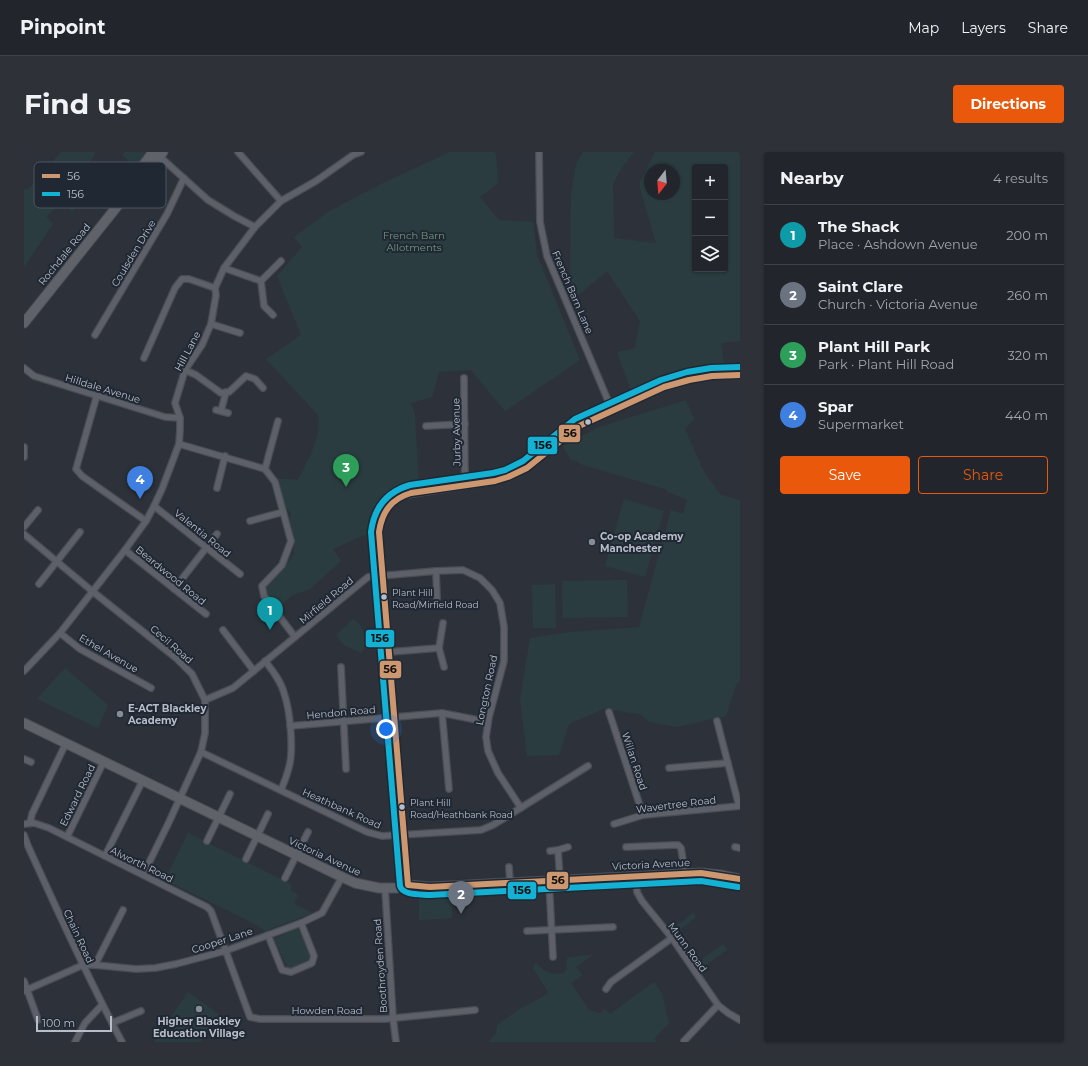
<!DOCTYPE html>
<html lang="en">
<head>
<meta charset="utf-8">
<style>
	:root { --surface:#22262c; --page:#2e3238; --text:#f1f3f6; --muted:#a2a5a9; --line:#3f4348; --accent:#ea580c }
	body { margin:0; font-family:Montserrat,sans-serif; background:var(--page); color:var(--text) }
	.controls { position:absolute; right:12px; top:12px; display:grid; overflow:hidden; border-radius:4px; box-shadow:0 1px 3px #0004 }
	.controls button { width:36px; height:36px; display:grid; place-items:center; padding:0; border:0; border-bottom:1px solid var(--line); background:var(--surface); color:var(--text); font:20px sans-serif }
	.compass { position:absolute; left:620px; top:12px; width:36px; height:36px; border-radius:50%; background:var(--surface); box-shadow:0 1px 3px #0004; rotate:196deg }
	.scale { position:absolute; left:12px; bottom:10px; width:76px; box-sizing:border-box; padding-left:4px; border:2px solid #b8bec9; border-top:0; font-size:11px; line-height:14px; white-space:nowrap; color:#b8bec9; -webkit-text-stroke:3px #202834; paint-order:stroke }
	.you { position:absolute; left:362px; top:577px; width:14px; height:14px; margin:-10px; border:3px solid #fff; border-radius:50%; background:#1a73e8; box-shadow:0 0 0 6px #1a73e833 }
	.badge { display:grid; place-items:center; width:26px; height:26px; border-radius:50%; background:var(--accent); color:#fff; font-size:13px; font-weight:700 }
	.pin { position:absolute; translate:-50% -33px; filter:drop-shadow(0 1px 2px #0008) }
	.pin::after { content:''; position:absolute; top:21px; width:14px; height:12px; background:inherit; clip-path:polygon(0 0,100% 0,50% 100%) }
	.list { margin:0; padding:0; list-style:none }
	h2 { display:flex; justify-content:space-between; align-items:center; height:52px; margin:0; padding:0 16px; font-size:17px }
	h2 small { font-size:13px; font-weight:400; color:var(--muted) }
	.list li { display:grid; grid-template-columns:26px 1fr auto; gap:12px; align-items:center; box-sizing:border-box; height:60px; padding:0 16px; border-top:1px solid var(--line) }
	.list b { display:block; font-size:15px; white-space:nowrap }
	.list p { margin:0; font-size:13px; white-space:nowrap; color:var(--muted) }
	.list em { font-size:13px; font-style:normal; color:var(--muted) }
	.actions { display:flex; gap:8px; padding:12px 16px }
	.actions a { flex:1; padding:9px 0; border:1px solid var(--accent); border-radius:4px; text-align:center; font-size:14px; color:var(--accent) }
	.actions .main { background:var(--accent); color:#fff }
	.icon { flex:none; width:22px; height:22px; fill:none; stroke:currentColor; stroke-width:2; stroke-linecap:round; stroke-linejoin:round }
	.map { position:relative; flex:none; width:716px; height:890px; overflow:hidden; border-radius:4px }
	header { display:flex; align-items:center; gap:24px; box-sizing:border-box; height:56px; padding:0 20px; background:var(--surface); border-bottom:1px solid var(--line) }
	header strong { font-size:19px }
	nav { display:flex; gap:22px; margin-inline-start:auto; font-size:14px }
	.intro { display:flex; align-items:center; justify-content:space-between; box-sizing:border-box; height:96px; padding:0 24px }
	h1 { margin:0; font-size:28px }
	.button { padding:10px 18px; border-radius:4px; background:var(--accent); color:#fff; font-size:14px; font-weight:700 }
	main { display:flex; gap:24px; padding:0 24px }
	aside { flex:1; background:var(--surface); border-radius:4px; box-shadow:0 1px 3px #0004 }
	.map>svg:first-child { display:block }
	.green { fill:#2a3c3f; fill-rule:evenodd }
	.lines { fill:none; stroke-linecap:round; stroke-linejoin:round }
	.street-casing { stroke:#4a4e54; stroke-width:8 }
	.primary-casing { stroke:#4b4e56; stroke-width:11 }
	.street { stroke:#5d6068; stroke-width:5.5 }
	.primary { stroke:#5f6369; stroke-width:9 }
	.bus-1-casing { stroke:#202834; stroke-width:9 }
	.bus-2-casing { stroke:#202834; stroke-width:9 }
	.bus-1 { stroke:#cd976f; stroke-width:6 }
	.bus-2 { stroke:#13b2d5; stroke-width:6 }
	.bus-dot { fill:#b8bec9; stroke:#202834; stroke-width:1.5 }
	.poi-dot { fill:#878d97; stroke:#202834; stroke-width:1.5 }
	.labels { text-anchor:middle; stroke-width:4; stroke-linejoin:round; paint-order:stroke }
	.bus-label { font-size:9px; fill:#b8bec9; stroke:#202834; text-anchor:start }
	.park-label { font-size:10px; fill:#71997b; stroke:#202834 }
	.street-label { font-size:10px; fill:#b8bec9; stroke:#202834 }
	.poi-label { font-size:10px; font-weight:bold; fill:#b8bec9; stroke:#202834; text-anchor:start }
	.key { fill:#202834; stroke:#4e5561; stroke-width:1 }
	.key-label { font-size:11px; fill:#b8bec9 }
	.line-badge { stroke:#202834; stroke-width:1.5 }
	.pale-badge-label { font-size:11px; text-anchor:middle; font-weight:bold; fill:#111 }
</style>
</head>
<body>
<header>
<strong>Pinpoint</strong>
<nav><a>Map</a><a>Layers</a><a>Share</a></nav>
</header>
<div class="intro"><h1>Find us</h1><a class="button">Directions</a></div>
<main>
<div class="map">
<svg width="716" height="890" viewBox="0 0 716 890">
	<rect width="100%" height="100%" fill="#2d323a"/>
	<g class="green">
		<polygon points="37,0 72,0 65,12 71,18 61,33 65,38 49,59 36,52 22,65 29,72 0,115 0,38 5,37"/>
		<polygon points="101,0 122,0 112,15 98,3"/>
		<path d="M 426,0 L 470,0 L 472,2 L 474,31 L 456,45 L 475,68 L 509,70 L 513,103 L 556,208 L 481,259 L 447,218 L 415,220 L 408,245 L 387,251 L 391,263 L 395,335 C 366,339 355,353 351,381 L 338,384 L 309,397 L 317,409 L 286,437 L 267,444 L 253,458 L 242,445 L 241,436 L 261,415 L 270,402 L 270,387 L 266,367 L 267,361 L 262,356 L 250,326 L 274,328 C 284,307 298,286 294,263 L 242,207 L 277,183 L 253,124 L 278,95 L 270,85 L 304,60 L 357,32 Z"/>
		<path d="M 559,0 L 610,0 L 598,15 L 589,32 L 590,86 L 632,91 L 615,32 L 631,0 L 716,0 L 716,189 L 697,191 L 701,217 L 654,226 L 608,241 L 593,200 L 611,196 L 616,169 L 583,119 L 546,150 L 547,44 L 552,12 ZM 671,15 L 701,15 L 701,117 L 671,117 ZM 626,18 L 650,18 L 650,42 L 626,42 Z"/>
		<polygon points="662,248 670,267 661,277 680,320 697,343 716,348 716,528 712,533 702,564 653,575 626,570 616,562 579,557 545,572 535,603 503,604 496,548 506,486 547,480 615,475 647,358 659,362 663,348 644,340 641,337 559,313 546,307 539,294 575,275"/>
		<polygon points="600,347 640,359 621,425 581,414"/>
		<polygon points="603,428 604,465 539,466 538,429"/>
		<polygon points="531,432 532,476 509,476 508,433"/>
		<path d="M 329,467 C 342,476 340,482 340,497 L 337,501 L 320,493 L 312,483 Z"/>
		<polygon points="41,516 84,553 74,576 13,547"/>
		<polygon points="164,681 267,732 267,739 274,743 270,752 288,761 241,779 234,774 221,767 141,728"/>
		<polygon points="395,746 428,746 428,766 395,768"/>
		<polygon points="669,761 672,765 648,784 644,780"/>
		<polygon points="274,776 288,806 264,817 250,787"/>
		<polygon points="699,792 703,798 673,819 669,814"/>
		<path d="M 570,802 L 552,815 L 558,823 L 547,831 L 565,858 L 576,861 L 581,857 L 586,862 L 630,830 L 638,842 L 644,868 L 646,870 L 630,887 L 633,890 L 464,890 L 472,882 L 473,873 L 494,858 L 520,844 L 524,840 L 509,816 L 512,811 C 521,820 527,824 540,821 L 543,816 L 543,806 Z"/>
		<polygon points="164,840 196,863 177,890 130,890"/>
	</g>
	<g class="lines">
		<g class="street-casing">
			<g id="street">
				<polyline points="214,0 257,49"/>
				<polyline points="515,0 516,70 523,104 588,258"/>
				<polyline points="134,3 184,48 210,64 231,75"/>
				<polyline points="200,116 237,129 240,154 249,163"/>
				<polyline points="237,129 257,109"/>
				<polyline points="187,172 216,181"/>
				<polyline points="71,183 143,62 160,26"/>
				<polyline points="120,206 151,136 158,127 165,127 191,136"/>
				<polyline points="0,216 10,224 141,265 156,266"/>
				<polyline points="161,218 172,223 197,241 205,240 222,224 231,227 239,236"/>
				<polyline points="440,226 441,334"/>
				<polyline points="73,243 52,317 58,324 122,369"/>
				<polyline points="192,258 204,261"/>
				<polyline points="197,259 202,240"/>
				<polyline points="402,274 441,272"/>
				<polyline points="155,292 241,317 251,330 267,389 258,413 238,434 240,444 271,485"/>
				<polyline points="0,295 0,305"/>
				<polyline points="241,317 254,269"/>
				<polyline points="193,336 201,304"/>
				<polyline points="130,354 216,422"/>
				<polyline points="226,369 259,360"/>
				<polyline points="0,375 14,358"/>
				<polyline points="0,382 68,439 152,506 168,522 181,548 181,581 177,600 145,670 119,723"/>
				<polyline points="101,398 182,462"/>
				<polyline points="412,419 413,446"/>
				<polyline points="15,432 56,380"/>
				<polyline points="150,437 193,382"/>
				<polyline points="199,478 230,519"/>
				<polyline points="36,481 56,497 127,536"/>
				<polyline points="415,496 420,515"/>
				<polyline points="365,500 415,496 419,471"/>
				<path d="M 241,509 C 248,518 257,529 260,541 C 266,558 270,597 265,615 C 263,623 260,631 257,638"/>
				<polyline points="317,515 322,617"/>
				<polyline points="0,519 36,481 101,398 122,369 130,354 138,337 155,292 156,278 156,266 151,251 161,218 178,193 187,172 192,143 191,136 200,116 231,75 257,49 292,29 329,3 337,0"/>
				<polyline points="181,548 209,536 344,425 412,419 439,418 456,426 468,438 476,451 480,475 480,509 465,565 462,585 464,599 474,621 497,656"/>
				<polyline points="585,560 619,663"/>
				<polyline points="418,561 425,637"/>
				<polyline points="693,569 715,654"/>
				<polyline points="266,574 418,561 464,570"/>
				<polyline points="177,600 343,680 358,684 457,678 469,673 564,614"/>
				<polyline points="0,607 7,610"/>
				<polyline points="645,616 704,611"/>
				<polyline points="6,671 8,662 42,591"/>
				<polyline points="0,672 10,671 25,676 183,755 187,759 226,865 236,867 361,867 451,858"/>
				<polyline points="590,672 619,663 716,654"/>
				<path d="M 0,683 L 4,694 C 34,760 64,826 98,890"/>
				<polyline points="43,685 80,609"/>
				<polyline points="183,689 206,642"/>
				<polyline points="602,695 650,693 654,693 657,696 661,721"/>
				<polyline points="711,695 716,696"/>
				<polyline points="534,698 536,727"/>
				<polyline points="526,699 534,698 544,695"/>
				<polyline points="81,704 119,628"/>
				<polyline points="222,707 244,662"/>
				<polyline points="485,715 486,730"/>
				<polyline points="612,724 613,740 618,749 648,786 694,853 704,861 716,868"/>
				<polyline points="261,726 284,680"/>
				<polyline points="525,728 529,805"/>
				<path d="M 384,733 L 355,380 C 357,363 364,349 382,343 L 471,329 L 484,325 L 503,316 L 555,274 L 576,264 L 640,235 L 665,228 L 688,224 L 716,223"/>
				<polyline points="361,736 369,866 372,890"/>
				<polyline points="503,779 589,775"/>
				<polyline points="244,783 258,818 267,820 288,811 290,804 277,771"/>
				<polyline points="71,813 99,758"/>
				<polyline points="0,829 14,868"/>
				<polyline points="582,837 587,830 648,786"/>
				<polyline points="0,839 59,813 71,813 112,817 131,816 152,812 201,799 277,771 298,761 318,725"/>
				<polyline points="88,871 117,859"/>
				<polyline points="660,889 694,853"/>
				<polyline points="51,890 61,871 78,853"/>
			</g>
		</g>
		<g class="primary-casing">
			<g id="primary">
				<polyline points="112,28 120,25 139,0"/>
				<polyline points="0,171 91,57 112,28 115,19 129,0"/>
				<polyline points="0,571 318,725 331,731 355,736 373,736 384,733 406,735 677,721 696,723 716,727"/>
			</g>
		</g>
		<use href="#street" class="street"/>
		<use href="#primary" class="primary"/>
		<g class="bus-1-casing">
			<path id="bus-1" d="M 716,223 L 688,224 L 665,228 L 640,235 L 555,274 L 503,316 L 484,325 L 471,329 L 387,341 C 367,347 358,360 355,380 L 384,733 L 406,735 L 677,721 L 716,727"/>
		</g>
		<g class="bus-2-casing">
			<path id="bus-2" d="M 714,735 L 677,729 L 406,743 C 397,742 379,744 376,734 L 347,380 C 350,356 362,340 386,333 L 469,321 L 481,318 L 499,309 L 551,267 L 637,228 L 663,220 L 687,216 L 716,215"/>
		</g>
		<use href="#bus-1" class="bus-1"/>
		<use href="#bus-2" class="bus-2"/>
	</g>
	<g class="bus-dot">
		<circle cx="564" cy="270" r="3.5"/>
		<circle cx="360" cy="445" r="3.5"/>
		<circle cx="378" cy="655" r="3.5"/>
	</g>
	<g class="poi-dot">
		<circle cx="568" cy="390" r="4"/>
		<circle cx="96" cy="562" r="4"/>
		<circle cx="175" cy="857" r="4"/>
	</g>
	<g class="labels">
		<g class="bus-label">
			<text x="368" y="444">Plant Hill<tspan x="368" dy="12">Road/Mirfield Road</tspan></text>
			<text x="386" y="654">Plant Hill<tspan x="386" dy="12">Road/Heathbank Road</tspan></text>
		</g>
		<g class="park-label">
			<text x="390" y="87">French Barn<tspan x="390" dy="12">Allotments</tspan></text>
		</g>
		<g class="street-label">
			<text transform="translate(109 101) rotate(-59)" y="4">Coulsden Drive</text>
			<text transform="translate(40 102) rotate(-51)" y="4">Rochdale Road</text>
			<text transform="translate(549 140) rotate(67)" y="4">French Barn Lane</text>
			<text transform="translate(163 199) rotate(-62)" y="4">Hill Lane</text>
			<text transform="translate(79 236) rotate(17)" y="4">Hilldale Avenue</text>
			<text transform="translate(432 280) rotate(-91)" y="4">Jurby Avenue</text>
			<text transform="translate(179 381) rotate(39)" y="4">Valentia Road</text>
			<text transform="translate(147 423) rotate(39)" y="4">Beardwood Road</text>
			<text transform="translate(302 448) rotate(-40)" y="4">Mirfield Road</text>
			<text transform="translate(148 492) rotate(41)" y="4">Cecil Road</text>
			<text transform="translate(85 501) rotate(30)" y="4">Ethel Avenue</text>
			<text transform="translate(462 538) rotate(-78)" y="4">Longton Road</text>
			<text transform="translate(317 560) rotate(-5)" y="4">Hendon Road</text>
			<text transform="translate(611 609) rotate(72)" y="4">Willan Road</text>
			<text transform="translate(53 643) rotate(-64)" y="4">Edward Road</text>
			<text transform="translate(652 652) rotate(-7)" y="4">Wavertree Road</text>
			<text transform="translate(318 656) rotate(24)" y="4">Heathbank Road</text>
			<text transform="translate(301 704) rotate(25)" y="4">Victoria Avenue</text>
			<text transform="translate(118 712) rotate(26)" y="4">Alworth Road</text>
			<text transform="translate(627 712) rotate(-3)" y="4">Victoria Avenue</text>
			<text transform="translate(55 784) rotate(65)" y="4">Chain Road</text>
			<text transform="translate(198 788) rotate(-18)" y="4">Cooper Lane</text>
			<text transform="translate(664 795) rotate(54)" y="4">Munn Road</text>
			<text transform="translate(356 814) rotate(-94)" y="4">Boothroyden Road</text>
			<text x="303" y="862">Howden Road</text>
		</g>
		<g class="poi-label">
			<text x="576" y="388">Co-op Academy<tspan x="576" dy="12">Manchester</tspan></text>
			<text x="104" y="560">E-ACT Blackley<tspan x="104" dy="12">Academy</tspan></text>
			<text x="175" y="873" text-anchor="middle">Higher Blackley<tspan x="175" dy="12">Education Village</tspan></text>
		</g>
	</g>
	<rect x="10" y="10" width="132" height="46" rx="6" class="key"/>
	<rect x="18" y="22" width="18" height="4" fill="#cd976f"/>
	<rect x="18" y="40" width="18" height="4" fill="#13b2d5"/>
	<g class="key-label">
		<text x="43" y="28">56</text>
		<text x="43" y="46">156</text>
	</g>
	<g class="line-badge">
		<rect x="534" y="272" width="23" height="19" rx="4" fill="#cd976f"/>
		<rect x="503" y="284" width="31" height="19" rx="4" fill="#13b2d5"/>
		<rect x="341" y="477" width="30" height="19" rx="4" fill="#13b2d5"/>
		<rect x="355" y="508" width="23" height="19" rx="4" fill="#cd976f"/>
		<rect x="522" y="719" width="23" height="19" rx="4" fill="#cd976f"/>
		<rect x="483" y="729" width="30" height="19" rx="4" fill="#13b2d5"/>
	</g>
	<g class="pale-badge-label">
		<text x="546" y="285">56</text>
		<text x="519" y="297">156</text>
		<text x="356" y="490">156</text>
		<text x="366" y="521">56</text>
		<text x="534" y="732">56</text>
		<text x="498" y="742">156</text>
	</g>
</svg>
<div class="controls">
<button>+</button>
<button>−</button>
<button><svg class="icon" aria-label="layers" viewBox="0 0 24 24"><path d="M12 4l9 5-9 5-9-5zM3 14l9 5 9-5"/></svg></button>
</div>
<svg class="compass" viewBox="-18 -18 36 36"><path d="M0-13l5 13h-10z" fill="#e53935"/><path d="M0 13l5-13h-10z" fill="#a2a5a9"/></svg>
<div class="scale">100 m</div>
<div class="you"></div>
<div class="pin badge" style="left:246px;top:478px;background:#0f9aa8">1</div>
<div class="pin badge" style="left:437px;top:762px;background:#6b7280">2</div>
<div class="pin badge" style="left:322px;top:335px;background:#2e9e5b">3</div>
<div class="pin badge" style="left:116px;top:347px;background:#3f7fe0">4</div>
</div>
<aside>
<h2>Nearby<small>4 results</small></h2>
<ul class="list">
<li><span class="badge" style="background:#0f9aa8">1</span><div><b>The Shack</b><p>Place · Ashdown Avenue</p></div><em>200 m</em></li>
<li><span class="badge" style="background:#6b7280">2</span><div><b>Saint Clare</b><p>Church · Victoria Avenue</p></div><em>260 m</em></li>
<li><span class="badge" style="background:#2e9e5b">3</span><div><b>Plant Hill Park</b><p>Park · Plant Hill Road</p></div><em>320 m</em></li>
<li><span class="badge" style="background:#3f7fe0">4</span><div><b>Spar</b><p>Supermarket</p></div><em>440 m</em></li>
</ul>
<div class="actions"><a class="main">Save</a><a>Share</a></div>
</aside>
</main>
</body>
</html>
